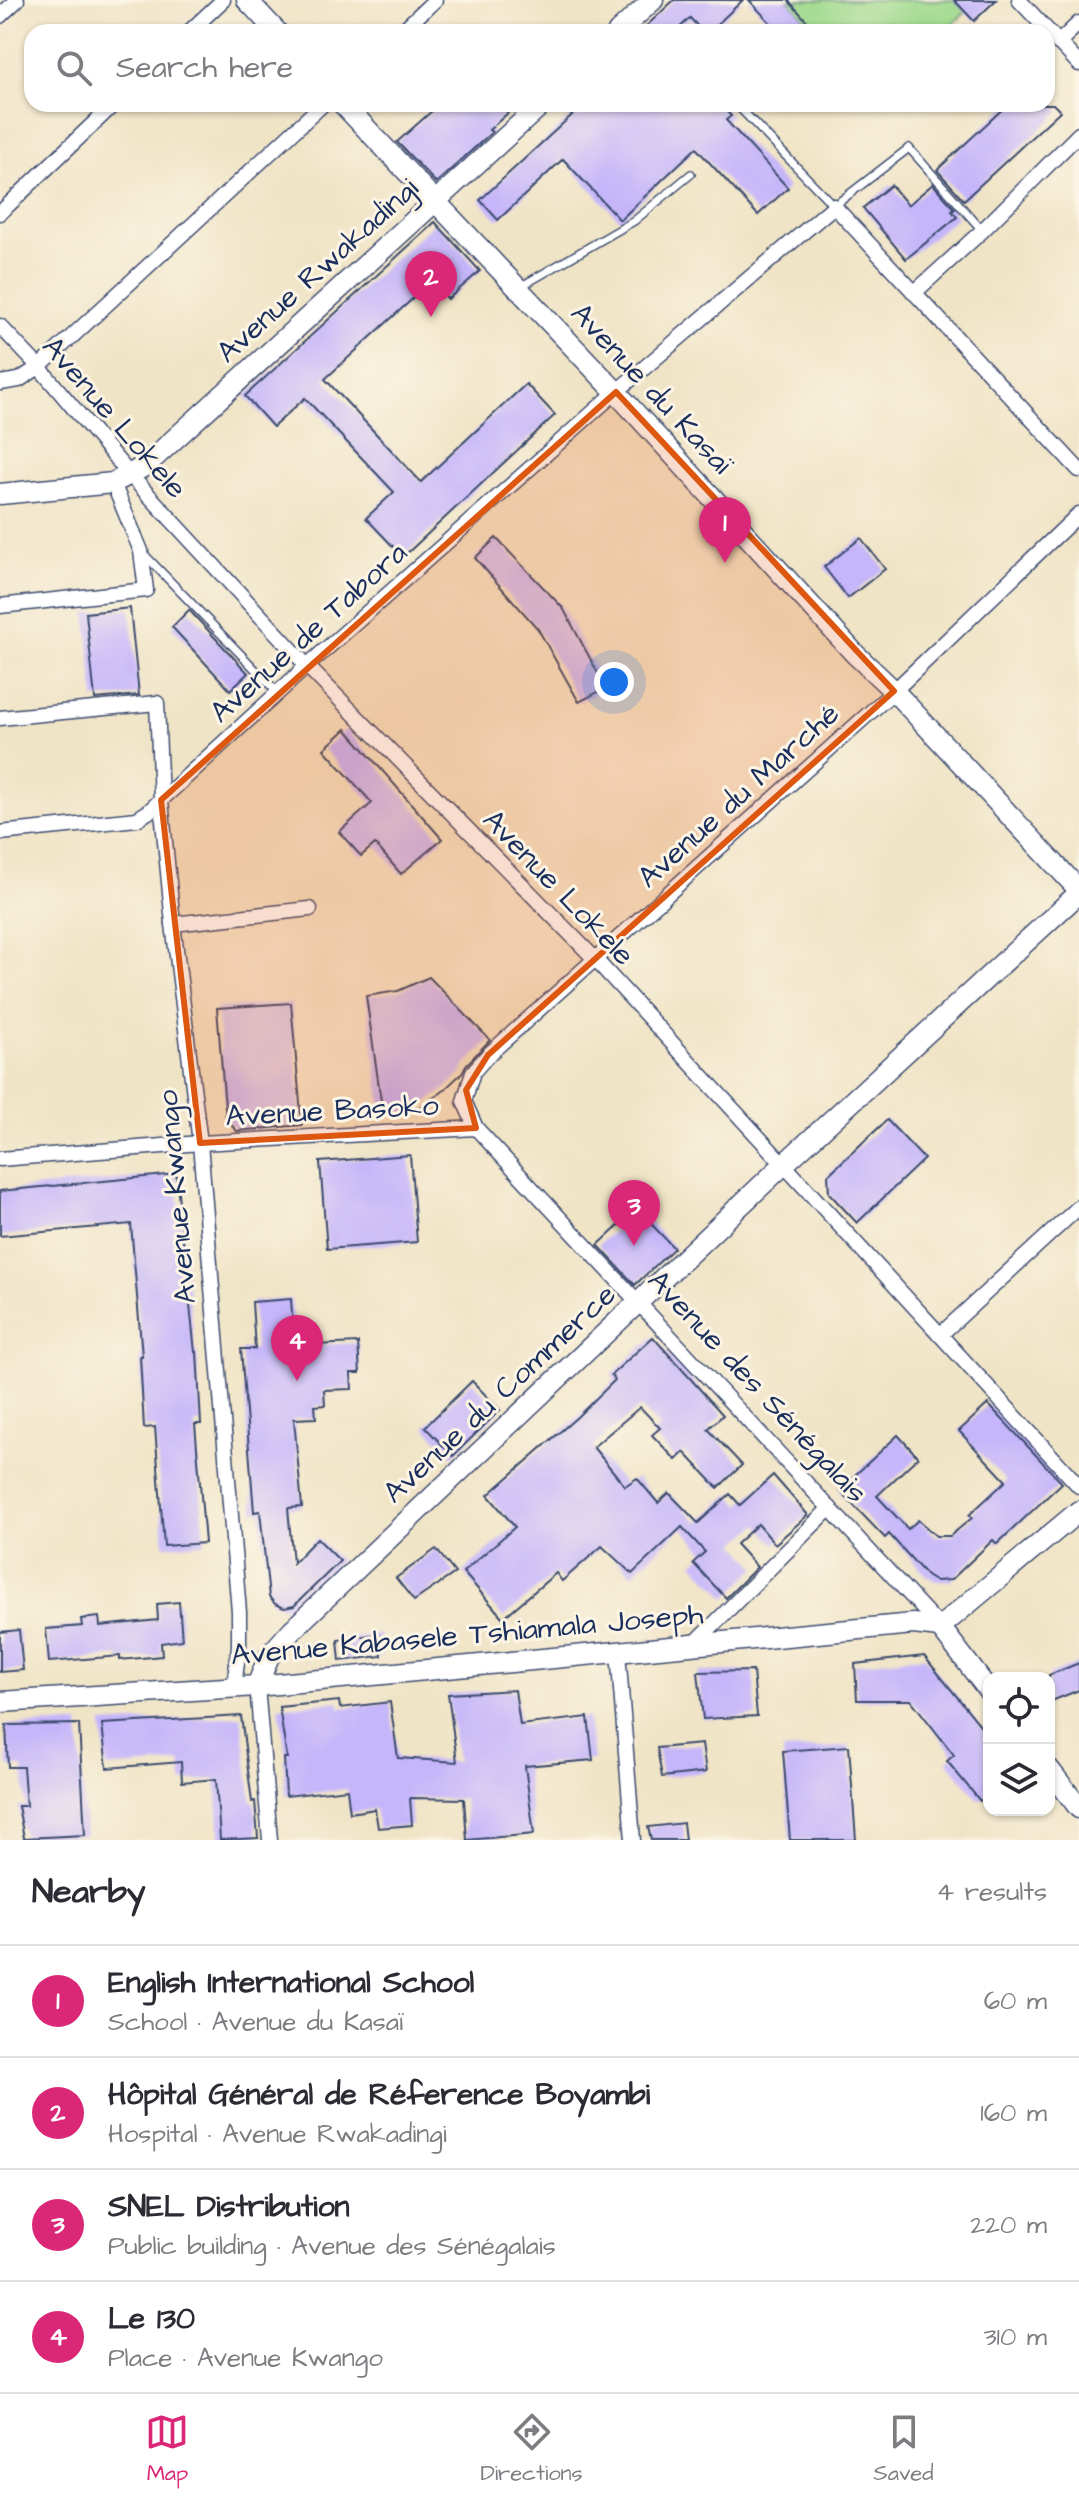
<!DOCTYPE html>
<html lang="en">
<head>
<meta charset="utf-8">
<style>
	:root { --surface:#fff; --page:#f2f2f3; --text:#2b2b33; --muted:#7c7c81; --line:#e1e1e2; --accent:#db2777 }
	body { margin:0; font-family:"Architects Daughter",sans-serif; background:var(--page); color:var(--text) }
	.controls { position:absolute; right:24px; bottom:24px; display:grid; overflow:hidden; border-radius:16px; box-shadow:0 2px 6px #0004 }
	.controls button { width:72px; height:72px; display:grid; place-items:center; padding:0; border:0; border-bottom:2px solid var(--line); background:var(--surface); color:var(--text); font:40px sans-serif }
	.you { position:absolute; left:614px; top:682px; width:28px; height:28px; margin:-20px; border:6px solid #fff; border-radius:50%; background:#1a73e8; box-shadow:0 0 0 12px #1a73e833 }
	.badge { display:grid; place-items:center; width:52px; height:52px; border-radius:50%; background:var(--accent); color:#fff; font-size:26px; font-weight:700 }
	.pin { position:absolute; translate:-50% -66px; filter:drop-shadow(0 2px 4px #0008) }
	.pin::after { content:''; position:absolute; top:42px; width:28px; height:24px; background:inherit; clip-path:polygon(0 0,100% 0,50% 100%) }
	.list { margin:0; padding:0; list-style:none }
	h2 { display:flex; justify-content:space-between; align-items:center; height:104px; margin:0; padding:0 32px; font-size:34px }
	h2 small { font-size:26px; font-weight:400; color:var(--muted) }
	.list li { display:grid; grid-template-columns:52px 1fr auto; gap:24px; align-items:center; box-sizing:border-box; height:112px; padding:0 32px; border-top:2px solid var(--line) }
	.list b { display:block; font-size:30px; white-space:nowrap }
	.list p { margin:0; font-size:26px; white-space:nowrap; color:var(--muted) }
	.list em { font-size:26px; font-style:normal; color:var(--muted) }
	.icon { flex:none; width:44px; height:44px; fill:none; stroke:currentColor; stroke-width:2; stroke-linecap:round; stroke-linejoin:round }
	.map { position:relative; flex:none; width:1079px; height:1840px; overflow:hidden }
	.search { position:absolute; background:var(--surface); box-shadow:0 2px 6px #0004; left:24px; right:24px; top:24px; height:88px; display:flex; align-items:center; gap:20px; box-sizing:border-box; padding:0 28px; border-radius:24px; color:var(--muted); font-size:30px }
	.sheet { height:552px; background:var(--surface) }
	nav { display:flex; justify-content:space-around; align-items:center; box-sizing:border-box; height:112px; border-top:2px solid var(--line); background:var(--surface); font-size:22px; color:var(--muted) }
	nav a { display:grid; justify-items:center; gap:4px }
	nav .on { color:var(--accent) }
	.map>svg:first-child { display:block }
	.green { fill:#9fd98c; stroke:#5d8475; stroke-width:2 }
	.building { fill:#c5b5fa }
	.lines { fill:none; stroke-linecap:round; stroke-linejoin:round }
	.lane-casing { stroke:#3b4a6e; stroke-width:10 }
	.street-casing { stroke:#3b4a6e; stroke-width:17 }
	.secondary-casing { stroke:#3b4a6e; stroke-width:23 }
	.lane { stroke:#fff; stroke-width:7 }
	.street { stroke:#fff; stroke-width:14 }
	.secondary { stroke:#fff; stroke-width:20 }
	.marked { fill:#de5710; fill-opacity:0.2; stroke:#de5710; stroke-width:6; stroke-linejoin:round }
	.labels { text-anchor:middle; stroke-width:6; stroke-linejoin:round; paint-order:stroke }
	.street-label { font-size:30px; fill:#1b2f5e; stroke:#fcf5e5 }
</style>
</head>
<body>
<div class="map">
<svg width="1079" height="1840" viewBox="0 0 1079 1840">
	<rect width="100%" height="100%" fill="#fcf5e5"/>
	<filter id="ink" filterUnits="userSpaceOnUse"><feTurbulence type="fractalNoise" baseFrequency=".0125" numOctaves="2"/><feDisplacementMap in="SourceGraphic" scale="16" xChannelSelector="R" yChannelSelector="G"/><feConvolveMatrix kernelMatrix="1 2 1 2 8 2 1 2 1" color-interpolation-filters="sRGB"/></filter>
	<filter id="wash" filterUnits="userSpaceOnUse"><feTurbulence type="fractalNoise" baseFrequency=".006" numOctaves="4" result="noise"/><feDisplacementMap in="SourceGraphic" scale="32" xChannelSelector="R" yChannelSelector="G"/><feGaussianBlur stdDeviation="1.8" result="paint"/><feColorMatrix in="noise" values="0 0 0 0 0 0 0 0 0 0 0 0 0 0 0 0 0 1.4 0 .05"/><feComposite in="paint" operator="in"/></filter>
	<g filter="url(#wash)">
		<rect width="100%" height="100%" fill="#f0e4c6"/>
		<polygon class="green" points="788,0 954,0 966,12 944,32 817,32"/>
		<g id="blocks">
			<g class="building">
				<polygon points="674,0 743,0 709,32 703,32 690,18 675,32 640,32"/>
				<polygon points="749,0 788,0 817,32 779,32"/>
				<polygon points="954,0 996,0 974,21"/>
				<polygon points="425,104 500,104 508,113 489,130 492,132 436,183 397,142 432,111"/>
				<polygon points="584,104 720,104 731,116 726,120 788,188 758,215 696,148 620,220 563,159 498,220 480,200"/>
				<polygon points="1008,104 1053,104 1060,111 964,200 937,170"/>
				<polygon points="933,184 955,209 952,211 957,217 906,259 863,208 891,185 908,205"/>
				<polygon points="435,222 480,271 448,299 432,281 325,379 421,482 526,384 555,415 403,557 366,518 394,492 305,398 273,427 245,396"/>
				<polygon points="496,538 563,608 606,688 579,702 538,629 475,558"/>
				<polygon points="861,538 885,569 848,598 824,567"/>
				<polygon points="130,608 139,695 95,699 86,613"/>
				<polygon points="189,610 248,673 230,690 172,627"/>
				<polygon points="346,729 442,839 401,874 375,844 361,856 339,832 372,803 324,749"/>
				<polygon points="429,977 490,1040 466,1065 462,1073 442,1092 415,1110 383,1115 366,996 398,991"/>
				<polygon points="291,1003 302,1125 237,1131 226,1120 217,1008"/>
				<polygon points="887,1120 924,1159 857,1223 829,1193 828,1175"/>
				<polygon points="410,1155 417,1242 327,1249 320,1162"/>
				<polygon points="176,1174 195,1352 197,1352 201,1424 195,1424 205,1543 164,1546 155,1427 144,1428 140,1356 142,1356 131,1224 0,1236 0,1191"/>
				<polygon points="637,1209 674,1248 635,1285 598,1245"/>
				<polygon points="291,1299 294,1346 358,1343 360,1373 351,1373 352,1389 324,1390 325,1405 315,1406 316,1418 294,1419 302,1507 288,1508 293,1563 317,1538 340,1561 294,1606 284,1608 275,1604 269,1597 260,1511 254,1512 241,1349 255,1349 252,1302"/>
				<polygon points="653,1337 723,1415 708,1429 742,1465 718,1488 684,1452 676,1460 652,1435 660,1428 640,1407 593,1447 625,1486 637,1478 658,1503 669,1493 698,1523 730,1494 740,1505 773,1475 808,1515 775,1544 758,1524 736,1544 757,1567 726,1598 693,1563 705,1552 682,1527 632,1574 602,1546 562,1581 556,1573 503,1618 463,1572 515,1527 488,1495 577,1417 615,1380 611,1375"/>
				<polygon points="472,1381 500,1410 453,1456 425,1427"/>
				<polygon points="988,1404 1062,1483 997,1544 993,1540 951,1580 935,1581 927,1576 889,1534 885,1538 839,1490 898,1435 918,1457 877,1496 908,1529 918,1520 936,1536 950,1536 972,1518 969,1515 1006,1481 959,1431"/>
				<polygon points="436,1549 455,1573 414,1601 396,1578"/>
				<polygon points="179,1602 182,1640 161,1643 162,1656 120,1660 120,1656 49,1662 46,1629 82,1626 81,1619 99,1617 100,1626 158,1620 157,1604"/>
				<polygon points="19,1630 23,1670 0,1672 0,1632"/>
				<polygon points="379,1634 382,1656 340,1661 338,1640"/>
				<polygon points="924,1656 989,1736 989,1793 980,1801 947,1761 954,1755 911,1700 857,1700 855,1664"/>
				<polygon points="1079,1663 1079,1690 1049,1702 1049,1675"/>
				<polygon points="753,1671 757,1716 703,1719 698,1672"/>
				<polygon points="515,1690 520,1725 588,1717 593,1760 525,1766 534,1834 467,1840 464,1799 410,1798 412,1825 378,1828 375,1809 350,1813 347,1789 286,1796 284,1758 287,1758 279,1707 339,1701 340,1708 390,1702 398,1758 457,1762 448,1694"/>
				<polygon points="241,1716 252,1802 255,1801 258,1838 220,1840 216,1779 182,1782 181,1762 107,1768 102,1724"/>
				<polygon points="79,1724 85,1835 24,1838 18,1806 26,1806 23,1767 8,1767 6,1725"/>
				<polygon points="702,1744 706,1772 662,1777 657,1748"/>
				<polygon points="849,1746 856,1840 790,1840 783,1751"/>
				<polygon points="683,1823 685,1840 651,1840 648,1827"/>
			</g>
		</g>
	</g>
	<g filter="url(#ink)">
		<use href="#blocks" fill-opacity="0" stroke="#3b4a6e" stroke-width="2"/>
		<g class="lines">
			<g class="lane-casing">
				<g id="lane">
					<polyline points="736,104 834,206 909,148 982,230"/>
					<polyline points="520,287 634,221 691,174"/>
					<polyline points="142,552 278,693"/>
				</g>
			</g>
			<g class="street-casing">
				<g id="street">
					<polyline points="1019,0 1079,64"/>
					<polyline points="0,16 17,0"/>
					<polyline points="189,32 223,0"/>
					<polyline points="401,32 435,0"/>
					<polyline points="1058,43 1079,23"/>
					<polyline points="0,213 114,104"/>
					<polyline points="914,293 982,231 1079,134"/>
					<polyline points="0,326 39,367 130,475 307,666 594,958 1079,1486"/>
					<polyline points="0,383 19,380 39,367 323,104"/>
					<polyline points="0,606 146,590 141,551 113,483"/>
					<polyline points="0,718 157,703 161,800 173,924 200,1143 239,1612 239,1646 234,1687"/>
					<polyline points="0,833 137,819 148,812 307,666 616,392 834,206 1079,470"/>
					<polyline points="173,924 310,909"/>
					<polyline points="0,1159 200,1143 476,1128"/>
					<polyline points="940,1335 1079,1207"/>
					<polyline points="940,1627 476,1128 464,1101 473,1072 488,1055 894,691 1079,514"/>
					<polyline points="695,1643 830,1508"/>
					<polyline points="618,1652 633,1840"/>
					<polyline points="257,1686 270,1840"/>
				</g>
			</g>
			<g class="secondary-casing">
				<g id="secondary">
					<polyline points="247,0 277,32"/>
					<polyline points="618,32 653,0"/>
					<polyline points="343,104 616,392 855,654 894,691 1079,890"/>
					<polyline points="0,494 113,483 145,466 542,104"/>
					<polyline points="940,1627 1079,1511"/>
					<polyline points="940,1627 989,1691"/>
					<polyline points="257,1686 269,1656 292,1630 783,1165 1079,893"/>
					<polyline points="0,1702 257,1686 913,1624 940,1627"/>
					<polyline points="1049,1769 1079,1808"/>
				</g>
			</g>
			<use href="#lane" class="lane"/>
			<use href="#street" class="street"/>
			<use href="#secondary" class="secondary"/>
		</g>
	</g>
	<path class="marked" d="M 616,392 L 894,691 L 488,1055 L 466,1090 L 476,1128 L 200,1143 L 161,800 Z"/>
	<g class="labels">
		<g class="street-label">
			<text transform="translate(317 270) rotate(-42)" y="10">Avenue Rwakadingi</text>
			<text transform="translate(652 388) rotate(47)" y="10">Avenue du Kasaï</text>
			<text transform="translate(115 417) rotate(49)" y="10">Avenue Lokele</text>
			<text transform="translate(308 632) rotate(-42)" y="10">Avenue de Tabora</text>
			<text transform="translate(738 795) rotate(-42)" y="10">Avenue du Marché</text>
			<text transform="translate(559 887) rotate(46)" y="10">Avenue Lokele</text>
			<text transform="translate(332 1110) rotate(-3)" y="10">Avenue Basoko</text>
			<text transform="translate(176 1197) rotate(-95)" y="10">Avenue Kwango</text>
			<text transform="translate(758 1386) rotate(47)" y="10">Avenue des Sénégalais</text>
			<text transform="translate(499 1393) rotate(-43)" y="10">Avenue du Commerce</text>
			<text transform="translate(467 1634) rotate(-5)" y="10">Avenue Kabasele Tshiamala Joseph</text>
		</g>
	</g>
</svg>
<div class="controls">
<button><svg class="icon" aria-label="locate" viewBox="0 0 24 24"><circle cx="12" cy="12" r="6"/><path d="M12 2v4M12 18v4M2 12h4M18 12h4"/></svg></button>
<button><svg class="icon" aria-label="layers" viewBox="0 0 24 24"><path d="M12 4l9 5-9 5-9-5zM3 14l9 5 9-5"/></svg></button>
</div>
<div class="you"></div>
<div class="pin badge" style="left:725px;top:563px">1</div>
<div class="pin badge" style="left:431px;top:317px">2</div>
<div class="pin badge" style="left:634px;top:1246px">3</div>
<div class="pin badge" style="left:297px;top:1381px">4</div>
<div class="search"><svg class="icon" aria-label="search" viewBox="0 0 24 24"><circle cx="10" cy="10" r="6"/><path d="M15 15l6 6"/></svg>Search here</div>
</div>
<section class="sheet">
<h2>Nearby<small>4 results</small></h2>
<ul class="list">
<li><span class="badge">1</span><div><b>English International School</b><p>School · Avenue du Kasaï</p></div><em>60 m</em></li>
<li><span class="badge">2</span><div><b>Hôpital Général de Réference Boyambi</b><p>Hospital · Avenue Rwakadingi</p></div><em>160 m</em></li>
<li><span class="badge">3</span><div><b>SNEL Distribution</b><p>Public building · Avenue des Sénégalais</p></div><em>220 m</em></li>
<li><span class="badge">4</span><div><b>Le 130</b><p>Place · Avenue Kwango</p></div><em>310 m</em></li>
</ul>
</section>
<nav>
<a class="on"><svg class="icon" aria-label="map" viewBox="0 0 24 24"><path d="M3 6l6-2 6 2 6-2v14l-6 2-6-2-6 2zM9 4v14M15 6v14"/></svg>Map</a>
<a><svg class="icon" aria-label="directions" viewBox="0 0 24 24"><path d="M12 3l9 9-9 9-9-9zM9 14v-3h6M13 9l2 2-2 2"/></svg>Directions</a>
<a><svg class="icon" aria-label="saved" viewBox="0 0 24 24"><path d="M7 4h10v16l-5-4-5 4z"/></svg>Saved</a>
</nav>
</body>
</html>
